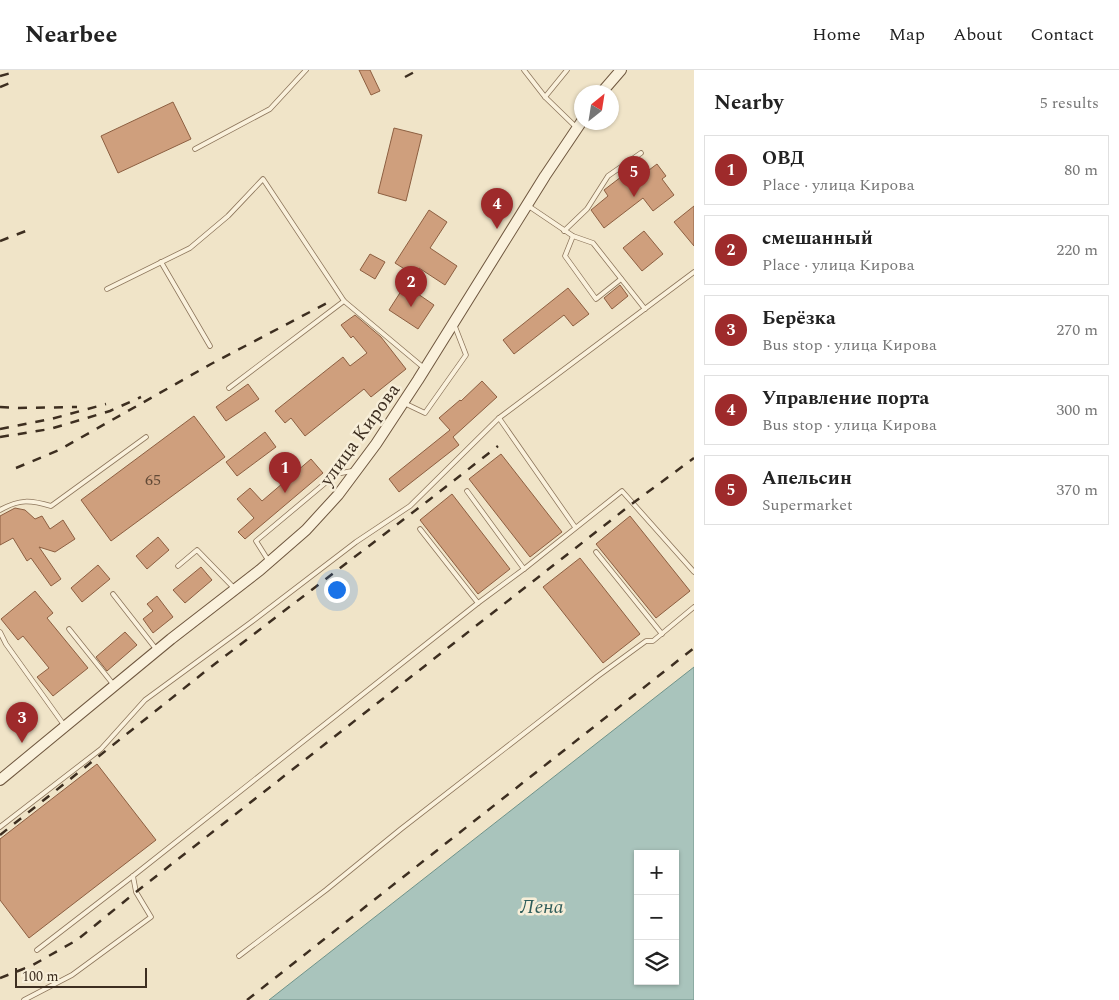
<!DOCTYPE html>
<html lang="en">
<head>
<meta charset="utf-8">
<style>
	:root { --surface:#fff; --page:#f2f2f2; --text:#222; --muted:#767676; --line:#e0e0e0; --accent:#9e2a2b }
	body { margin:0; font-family:Spectral,serif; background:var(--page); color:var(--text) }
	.controls { position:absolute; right:15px; bottom:15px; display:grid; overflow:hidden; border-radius:0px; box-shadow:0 1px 4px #0004 }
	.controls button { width:45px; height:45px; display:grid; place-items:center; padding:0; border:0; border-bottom:1px solid var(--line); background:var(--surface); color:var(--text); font:25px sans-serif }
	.compass { position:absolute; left:574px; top:15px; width:45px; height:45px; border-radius:50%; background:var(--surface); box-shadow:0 1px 4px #0004; rotate:30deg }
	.scale { position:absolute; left:15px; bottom:12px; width:132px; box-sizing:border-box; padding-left:5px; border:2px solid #3d2e20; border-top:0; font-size:14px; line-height:18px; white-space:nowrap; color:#3d2e20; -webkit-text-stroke:4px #f7eed8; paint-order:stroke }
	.you { position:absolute; left:336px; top:519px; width:18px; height:18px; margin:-12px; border:4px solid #fff; border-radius:50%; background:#1a73e8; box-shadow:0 0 0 8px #1a73e833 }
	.badge { display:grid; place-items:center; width:32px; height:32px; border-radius:50%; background:var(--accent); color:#fff; font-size:16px; font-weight:700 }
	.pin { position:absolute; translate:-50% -41px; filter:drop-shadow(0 1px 2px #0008) }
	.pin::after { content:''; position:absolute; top:26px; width:18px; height:15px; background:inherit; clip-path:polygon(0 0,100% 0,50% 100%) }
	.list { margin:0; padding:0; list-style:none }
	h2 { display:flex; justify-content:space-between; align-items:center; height:65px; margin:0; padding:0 20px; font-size:21px }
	h2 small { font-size:16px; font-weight:400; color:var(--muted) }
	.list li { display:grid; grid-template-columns:32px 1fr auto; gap:15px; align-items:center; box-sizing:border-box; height:70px; margin:0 10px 10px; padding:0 10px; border:1px solid var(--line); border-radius:0px }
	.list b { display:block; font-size:19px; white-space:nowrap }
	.list p { margin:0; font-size:16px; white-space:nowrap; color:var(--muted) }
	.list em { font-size:16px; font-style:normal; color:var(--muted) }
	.icon { flex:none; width:28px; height:28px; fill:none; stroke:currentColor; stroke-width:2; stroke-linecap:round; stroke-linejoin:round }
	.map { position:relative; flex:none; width:694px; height:930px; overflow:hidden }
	header { display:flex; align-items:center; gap:30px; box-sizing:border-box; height:70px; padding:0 25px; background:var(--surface); border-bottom:1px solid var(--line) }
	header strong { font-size:24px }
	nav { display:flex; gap:28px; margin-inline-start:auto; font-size:18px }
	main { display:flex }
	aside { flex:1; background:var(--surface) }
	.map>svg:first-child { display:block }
	.water { fill:#a9c4bc; stroke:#6f938a; fill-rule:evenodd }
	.building { fill:#cf9f7d; stroke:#8d5f41 }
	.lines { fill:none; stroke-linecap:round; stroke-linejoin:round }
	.lane-casing { stroke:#8d765c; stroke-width:5.5 }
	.secondary-casing { stroke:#6f573f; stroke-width:12 }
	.lane { stroke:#faf1dc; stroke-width:4 }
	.secondary { stroke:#faf1dc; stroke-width:10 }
	.rail { stroke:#3d2e20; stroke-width:2.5; stroke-dasharray:9 9; stroke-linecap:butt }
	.labels { text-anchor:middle; stroke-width:5; stroke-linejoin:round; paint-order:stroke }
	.number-label { font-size:16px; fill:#624a37 }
	.street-label { font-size:19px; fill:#3d2e20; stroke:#f7eed8 }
	.water-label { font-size:20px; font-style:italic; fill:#2f5d5a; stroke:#f7eed8 }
</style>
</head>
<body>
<header>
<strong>Nearbee</strong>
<nav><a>Home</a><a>Map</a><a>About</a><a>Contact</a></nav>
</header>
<main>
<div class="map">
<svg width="694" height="930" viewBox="0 0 694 930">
	<rect width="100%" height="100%" fill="#f0e4c8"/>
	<path class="water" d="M 694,597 L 694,930 L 269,930 ZM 638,784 L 675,784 L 675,911 L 638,911 Z"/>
	<g class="building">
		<polygon points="359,0 370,0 380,21 371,25"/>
		<polygon points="173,32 191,69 118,103 101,66"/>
		<polygon points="394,58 422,65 406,131 378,123"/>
		<polygon points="657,94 666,106 662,109 674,125 653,141 643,128 604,158 591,140 608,126 604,120 634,97 641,106"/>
		<polygon points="694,136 694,176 674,152"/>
		<polygon points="429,140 447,152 430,178 457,196 445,215 419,198 414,205 395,193"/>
		<polygon points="644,161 663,184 642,201 623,178"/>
		<polygon points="370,184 385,192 375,209 360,200"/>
		<polygon points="405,215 434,235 418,259 389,240"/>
		<polygon points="620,215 628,226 612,239 604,228"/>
		<polygon points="568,218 589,244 573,256 564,245 514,284 503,270"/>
		<polygon points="355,245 381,267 406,299 371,327 364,319 305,366 291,348 285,353 275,341 343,287 350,296 367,283 353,266 351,268 341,255"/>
		<polygon points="482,311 497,327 453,367 459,375 399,422 389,409 450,360 439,348 460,330 461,331"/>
		<polygon points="248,314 259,329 226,351 216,337"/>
		<polygon points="194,346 225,387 111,471 81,430"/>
		<polygon points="265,362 276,377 237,406 226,392"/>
		<polygon points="501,384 562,462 530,487 469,409"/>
		<polygon points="311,389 323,403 245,469 238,462 254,448 237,429 250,418 262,431"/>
		<polygon points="452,424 510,499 478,524 420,450"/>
		<polygon points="15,438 25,440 35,449 42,446 50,459 63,450 75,469 55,482 39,477 61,509 51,516 31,488 27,491 13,468 0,475 0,446"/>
		<polygon points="630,446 690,521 656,548 596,474"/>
		<polygon points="158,467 169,480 147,499 136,486"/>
		<polygon points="580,488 640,564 603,593 543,517"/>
		<polygon points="98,495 110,509 82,532 71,518"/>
		<polygon points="201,497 212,510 185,533 173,520"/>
		<polygon points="35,521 53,543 47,548 88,598 53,626 37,607 49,598 23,566 18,570 1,549"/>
		<polygon points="157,526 173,547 153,563 143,549 153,541 147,534"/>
		<polygon points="125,562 137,575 107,601 96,587"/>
		<polygon points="97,694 156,770 29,868 0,830 0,769"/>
	</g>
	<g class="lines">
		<g class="lane-casing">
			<g id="lane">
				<polyline points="524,0 545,27 577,58"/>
				<polyline points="545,27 567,0"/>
				<polyline points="195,79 270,39 306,0"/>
				<polyline points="527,135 573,166 593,173 645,239"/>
				<polyline points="564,161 587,139 608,106 641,83"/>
				<polyline points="573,166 565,186 596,229 621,209"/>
				<polyline points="161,192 210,276"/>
				<polyline points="107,219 190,178 228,146 263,109 344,231"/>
				<polyline points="229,318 344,231 424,298"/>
				<polyline points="404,333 425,343 466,285 454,254"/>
				<polyline points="467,421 524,499"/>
				<path d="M 0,440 C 20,429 30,430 51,436 L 146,367"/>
				<polyline points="575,457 499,348 694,202"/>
				<polyline points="420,459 478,533"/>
				<polyline points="596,482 662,564"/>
				<polyline points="268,490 256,471 336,404 352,401"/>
				<polyline points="178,496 197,480 234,518"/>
				<polyline points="113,524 156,579"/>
				<polyline points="69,559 113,614"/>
				<polyline points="0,562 6,574 64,655"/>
				<polyline points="0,757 101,679 145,630 250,553 356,472 410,436 499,348"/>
				<polyline points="37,880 133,806 478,533 524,499 622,421 694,502"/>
				<polyline points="239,886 326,820 401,759 598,606 646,571 653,571 694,537"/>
				<polyline points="24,930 72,905 151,847 136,822 133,806"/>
			</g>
		</g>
		<g class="secondary-casing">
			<g id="secondary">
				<polyline points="602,22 621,0"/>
				<polyline points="0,710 171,569 260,500 306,460 338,425 376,374 418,310 545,106 582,51"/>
			</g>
		</g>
		<use href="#lane" class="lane"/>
		<use href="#secondary" class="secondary"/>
		<g class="rail">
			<polyline points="0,6 11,3"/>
			<polyline points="405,7 418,0"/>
			<polyline points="0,17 15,11"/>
			<polyline points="0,171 31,159"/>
			<polyline points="0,337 18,338 77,337"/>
			<polyline points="0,359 51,349 106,334"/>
			<polyline points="0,367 50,359 110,341 141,327"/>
			<polyline points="16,398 59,380 211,294 327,233"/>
			<polyline points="0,765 207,600 429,430 498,376"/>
			<polyline points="0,908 31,896 77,870 136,822 633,433 694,388"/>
			<polyline points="247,930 694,578"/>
		</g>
	</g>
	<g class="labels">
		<g class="number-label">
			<text x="153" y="415">65</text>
		</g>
		<g class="street-label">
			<text transform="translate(359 364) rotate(-54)" y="7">улица Кирова</text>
		</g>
		<g class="water-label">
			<text x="542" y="843">Лена</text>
		</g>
	</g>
</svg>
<div class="controls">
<button>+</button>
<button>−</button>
<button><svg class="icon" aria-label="layers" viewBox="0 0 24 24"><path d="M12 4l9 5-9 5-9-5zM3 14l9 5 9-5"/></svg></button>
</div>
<svg class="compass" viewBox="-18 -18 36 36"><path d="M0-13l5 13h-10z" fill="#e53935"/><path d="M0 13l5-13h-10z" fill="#767676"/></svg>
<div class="scale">100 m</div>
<div class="you"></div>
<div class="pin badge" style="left:285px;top:423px">1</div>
<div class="pin badge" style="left:411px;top:237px">2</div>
<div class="pin badge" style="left:22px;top:673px">3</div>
<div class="pin badge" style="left:497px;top:159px">4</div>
<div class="pin badge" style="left:634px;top:127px">5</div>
</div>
<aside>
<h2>Nearby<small>5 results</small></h2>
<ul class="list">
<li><span class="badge">1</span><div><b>ОВД</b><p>Place · улица Кирова</p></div><em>80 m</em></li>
<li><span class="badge">2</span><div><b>смешанный</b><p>Place · улица Кирова</p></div><em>220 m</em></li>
<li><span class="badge">3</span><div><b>Берёзка</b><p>Bus stop · улица Кирова</p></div><em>270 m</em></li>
<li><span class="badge">4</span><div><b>Управление порта</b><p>Bus stop · улица Кирова</p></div><em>300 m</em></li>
<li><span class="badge">5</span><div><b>Апельсин</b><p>Supermarket</p></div><em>370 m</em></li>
</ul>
</aside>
</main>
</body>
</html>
